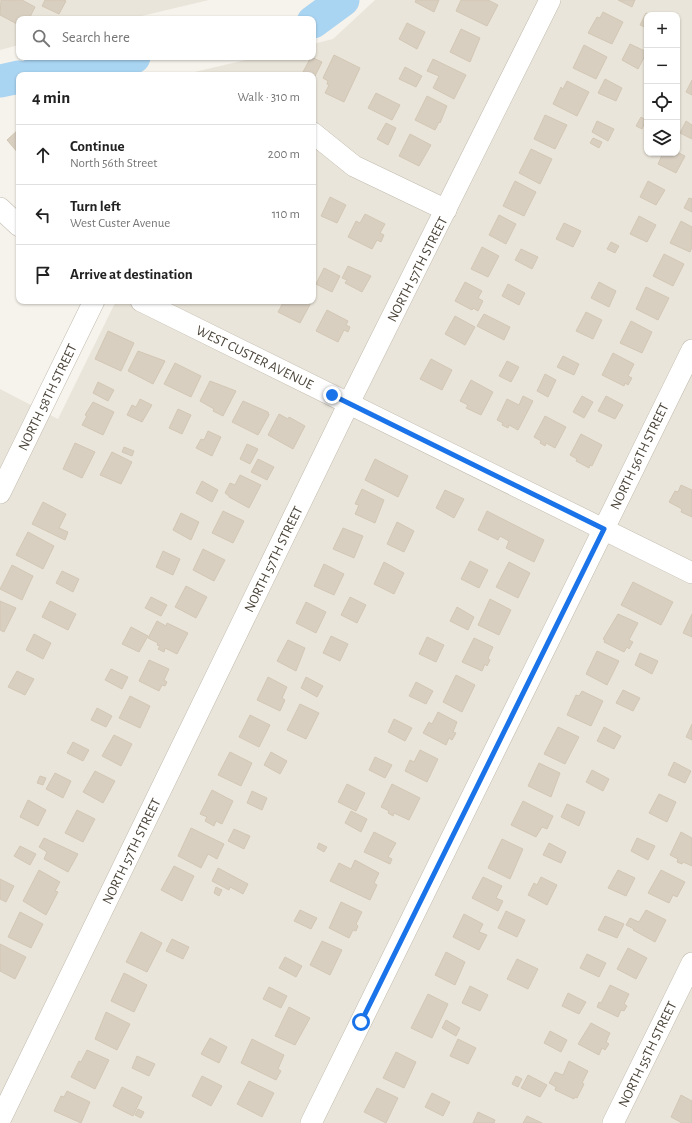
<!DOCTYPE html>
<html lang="en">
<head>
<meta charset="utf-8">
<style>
	:root { --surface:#fff; --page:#f2f2f2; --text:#222; --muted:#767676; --line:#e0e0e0 }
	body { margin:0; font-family:"Alegreya Sans",sans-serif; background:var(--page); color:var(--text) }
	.controls { position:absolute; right:12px; top:12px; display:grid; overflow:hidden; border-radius:8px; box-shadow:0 1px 3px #0004 }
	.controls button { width:36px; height:36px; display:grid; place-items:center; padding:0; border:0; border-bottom:1px solid var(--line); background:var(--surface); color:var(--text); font:20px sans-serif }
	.stop { position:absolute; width:12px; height:12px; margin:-9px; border:3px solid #1a73e8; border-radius:50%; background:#fff }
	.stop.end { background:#1a73e8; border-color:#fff; box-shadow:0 1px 4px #0008 }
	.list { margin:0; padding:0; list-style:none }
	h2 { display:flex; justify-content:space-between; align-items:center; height:52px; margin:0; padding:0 16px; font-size:17px }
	h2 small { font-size:13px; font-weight:400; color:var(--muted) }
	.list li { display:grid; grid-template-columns:26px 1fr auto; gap:12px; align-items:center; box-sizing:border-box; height:60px; padding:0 16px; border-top:1px solid var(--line) }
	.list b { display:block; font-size:15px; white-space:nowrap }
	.list p { margin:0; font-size:13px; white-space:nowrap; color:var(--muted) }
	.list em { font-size:13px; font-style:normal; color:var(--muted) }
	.icon { flex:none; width:22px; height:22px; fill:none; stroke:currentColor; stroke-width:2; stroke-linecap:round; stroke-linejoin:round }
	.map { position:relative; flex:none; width:692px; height:1123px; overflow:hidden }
	.search { position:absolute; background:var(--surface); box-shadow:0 1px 3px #0004; left:16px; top:16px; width:300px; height:44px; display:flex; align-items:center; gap:10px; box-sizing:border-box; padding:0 14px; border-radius:8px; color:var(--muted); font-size:15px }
	.panel { position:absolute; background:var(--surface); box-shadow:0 1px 3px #0004; left:16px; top:72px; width:300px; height:232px; border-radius:8px }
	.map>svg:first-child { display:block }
	.residential { fill:#eae5da; fill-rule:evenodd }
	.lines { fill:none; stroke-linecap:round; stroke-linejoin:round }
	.river { stroke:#a9d4f2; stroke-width:33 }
	.building { fill:#d8cfc1; stroke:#d3c7b4 }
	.minor-casing { stroke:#c2bbae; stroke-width:22 }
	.minor { stroke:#fff; stroke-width:21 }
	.route { stroke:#1a73e8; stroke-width:5 }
	.labels { text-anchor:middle; stroke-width:4; stroke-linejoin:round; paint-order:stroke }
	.street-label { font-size:14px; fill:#4b4439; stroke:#fff }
</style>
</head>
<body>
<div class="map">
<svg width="692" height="1123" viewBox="0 0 692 1123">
	<rect width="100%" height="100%" fill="#f6f3ec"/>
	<g class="residential">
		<polygon points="0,0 209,0 129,19 19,19 19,45 0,50"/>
		<path d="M 375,0 L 692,0 L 692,1123 L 0,1123 L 0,389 L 58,419 L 116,301 L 313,301 L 313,75 L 182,75 L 258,57 L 313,57 L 313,44 L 333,39 ZM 647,15 L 677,15 L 677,153 L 647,153 Z"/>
	</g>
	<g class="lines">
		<g class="river">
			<polyline points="313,22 343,0"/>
			<polyline points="32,75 134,57"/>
			<polyline points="0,81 19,77"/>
		</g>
	</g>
	<g class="building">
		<polygon points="1,0 22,0 35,7 29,19 19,19 19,25 0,15"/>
		<polygon points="45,0 63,0 66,1 59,14 42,6"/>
		<polygon points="416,0 439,0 434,12 415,2"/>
		<polygon points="461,0 488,0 498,5 487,26 456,11"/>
		<polygon points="618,0 635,0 632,7"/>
		<polygon points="603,12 623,22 612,44 588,33 597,17 600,18"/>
		<polygon points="646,13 649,15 647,15 647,28 640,25"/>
		<polygon points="407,23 425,32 417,49 399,39"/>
		<polygon points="461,29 480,38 470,62 450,52"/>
		<polygon points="630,44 647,52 638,69 622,60"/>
		<polygon points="584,45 607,57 596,79 573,68"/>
		<polygon points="334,55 360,68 344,102 325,93 329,85 327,84 328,81 323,78"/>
		<polygon points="311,57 322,62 314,78 313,75 303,72"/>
		<polygon points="433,59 466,75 454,99 433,88 439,76 427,71"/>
		<polygon points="405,67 422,76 416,87 399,79"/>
		<polygon points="605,79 622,88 616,101 598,93"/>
		<polygon points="692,80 692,95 686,92"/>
		<polygon points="567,81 589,92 577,116 553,104 561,87 563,89"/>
		<polygon points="376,93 400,105 392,120 368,108"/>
		<polygon points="427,96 447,106 440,123 439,122 435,130 415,120"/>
		<polygon points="545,115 567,125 555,149 534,139"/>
		<polygon points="641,117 646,120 642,129 636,126"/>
		<polygon points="597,121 614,129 608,141 592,132"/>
		<polygon points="686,121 692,125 692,139 680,133"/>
		<polygon points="386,123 396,128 388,145 377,139"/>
		<polygon points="19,129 19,154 7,140"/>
		<polygon points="410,134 431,145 419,166 399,156"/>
		<polygon points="593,138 602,142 599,148 590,143"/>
		<polygon points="531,149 552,159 540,184 519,173"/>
		<polygon points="677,152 685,156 676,173 658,164 663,153"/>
		<polygon points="515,181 536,192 524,216 503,206"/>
		<polygon points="648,181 665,190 656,205 640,197"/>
		<polygon points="330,197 346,205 337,223 321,216"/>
		<polygon points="689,198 692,199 692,212 684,208"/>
		<polygon points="365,214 385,224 380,233 384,235 381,242 377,240 372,249 348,237 356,221 360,223"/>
		<polygon points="499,215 516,224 506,244 489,235"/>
		<polygon points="639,216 656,225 647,242 630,234"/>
		<polygon points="681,221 692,227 692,247 690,252 670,243"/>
		<polygon points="564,223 581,231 573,247 556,239"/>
		<polygon points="611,242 619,246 615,253 607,249"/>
		<polygon points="482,247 499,256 488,277 471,269"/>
		<polygon points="521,249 538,257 532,269 515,260"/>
		<polygon points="664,254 684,264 673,286 653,276"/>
		<polygon points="348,266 371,276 362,292 345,283 347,280 342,278"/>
		<polygon points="324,268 340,276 332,292 316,284"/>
		<polygon points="465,282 482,291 478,298 483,301 478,311 473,308 472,310 455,301"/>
		<polygon points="599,282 616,291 609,307 591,298"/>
		<polygon points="508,284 525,293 519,305 502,296"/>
		<polygon points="646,287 669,298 658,320 636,309"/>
		<polygon points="284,301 312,301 300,323 278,312"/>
		<polygon points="327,310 348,321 346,325 350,327 348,332 344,330 338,342 316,331"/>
		<polygon points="586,312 602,320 593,339 576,331"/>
		<polygon points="484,314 510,327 504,340 477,326"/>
		<polygon points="455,316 475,327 465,345 445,334"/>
		<polygon points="631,321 652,332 642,353 620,343"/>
		<polygon points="108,331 134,343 121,371 95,359"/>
		<polygon points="138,351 165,361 153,384 128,371"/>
		<polygon points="613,353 634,364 628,376 632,378 628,385 625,383 624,386 602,375"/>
		<polygon points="563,356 579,364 574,375 557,367"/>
		<polygon points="431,359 452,370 442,390 420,379"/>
		<polygon points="507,361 519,367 511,382 499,376"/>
		<polygon points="175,363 201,376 191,397 164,384"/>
		<polygon points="545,374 556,380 548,397 537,391"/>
		<polygon points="471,380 493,392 481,415 466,408 468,405 460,401"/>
		<polygon points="210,381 236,391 223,416 213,411 214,409 200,401"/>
		<polygon points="98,382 114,390 108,401 93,393"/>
		<polygon points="523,396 533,401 518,430 509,425 508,428 502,425 503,423 497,420 507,399 519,405"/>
		<polygon points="582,396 593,402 584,418 573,412"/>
		<polygon points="606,396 623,405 615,419 598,411"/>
		<polygon points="140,399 152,405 142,422 127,415 132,405 136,407"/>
		<polygon points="243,401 268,412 269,415 258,435 232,422"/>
		<polygon points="93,402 114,412 103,435 82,425 87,416 85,415"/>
		<polygon points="178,409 191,415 182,434 169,428"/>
		<polygon points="279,414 288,419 289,417 305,426 293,449 268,435"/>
		<polygon points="545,416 566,427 555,448 546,443 545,446 540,443 541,441 534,437"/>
		<polygon points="208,431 221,437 212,456 196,448 201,439 204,440"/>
		<polygon points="581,434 602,445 592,466 590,465 589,468 576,461 577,459 570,455"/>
		<polygon points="75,443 95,452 82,478 63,469"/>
		<polygon points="247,444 258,449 250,464 240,459"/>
		<polygon points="124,447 134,451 132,456 122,452"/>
		<polygon points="112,452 132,462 121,484 100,475"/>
		<polygon points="258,459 274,467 267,480 251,472"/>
		<polygon points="375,459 408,476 398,497 365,480"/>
		<polygon points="240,475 261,485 249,508 229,497 229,496 225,493 230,483 235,485"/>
		<polygon points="202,481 218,490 212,502 196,493"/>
		<polygon points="681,485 692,490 692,517 681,512 682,509 669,502 675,491 678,492"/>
		<polygon points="362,489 384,500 375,523 355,514 359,505 355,504"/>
		<polygon points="445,490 464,499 454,518 436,508"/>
		<polygon points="43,502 66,514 59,528 68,532 65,540 32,524"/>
		<polygon points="223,511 244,521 233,543 212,533"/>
		<polygon points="487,511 544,540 534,562 506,548 509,541 500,536 498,540 478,530"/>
		<polygon points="181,513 199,522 191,540 173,530"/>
		<polygon points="397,522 414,531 404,552 387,544"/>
		<polygon points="343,528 363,536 354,558 333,549"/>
		<polygon points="28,532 54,546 43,569 16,555"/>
		<polygon points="203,549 225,560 214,581 193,570"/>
		<polygon points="163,551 180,559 173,575 156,567"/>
		<polygon points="470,561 488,570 479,588 461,579"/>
		<polygon points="384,562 404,573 394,594 374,584"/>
		<polygon points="509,562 530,573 518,598 496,587"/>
		<polygon points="324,564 344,574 334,595 314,586"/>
		<polygon points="12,565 33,576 22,600 0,589"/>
		<polygon points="62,571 79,579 73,592 56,583"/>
		<polygon points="633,582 673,602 661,625 621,605"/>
		<polygon points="186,586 207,597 196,618 175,607"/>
		<polygon points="151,597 167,605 161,616 145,608"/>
		<polygon points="350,597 366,605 357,623 341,615"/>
		<polygon points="490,599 511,610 499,635 478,625"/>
		<polygon points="0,601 16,608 4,632 0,630"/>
		<polygon points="50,601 76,614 68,630 42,617"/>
		<polygon points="306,602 326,612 316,633 296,623"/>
		<polygon points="457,607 474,617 468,630 450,621"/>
		<polygon points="618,614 638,623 629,640 633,642 629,649 627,647 624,652 604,642 605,640 603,639"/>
		<polygon points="692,614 692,637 683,633"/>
		<polygon points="157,621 166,626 167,623 188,633 177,654 165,648 164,652 158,649 160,646 157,645 158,643 148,638"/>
		<polygon points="131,627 148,636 139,652 122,644"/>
		<polygon points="34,634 51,643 43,659 26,650"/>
		<polygon points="331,636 348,644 340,661 323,653"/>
		<polygon points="427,637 444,645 436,662 419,654"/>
		<polygon points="474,638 493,647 488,658 490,660 487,666 485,664 482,671 462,662"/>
		<polygon points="288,640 305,648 296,671 277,661"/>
		<polygon points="597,651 619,661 607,685 586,674"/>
		<polygon points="640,653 658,661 652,674 635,665"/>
		<polygon points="149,660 169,669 164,680 167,682 165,686 162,685 159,691 139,681"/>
		<polygon points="111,669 128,677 122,689 105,680"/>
		<polygon points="17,671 34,679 25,695 8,687"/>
		<polygon points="456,675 475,685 462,712 443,702"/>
		<polygon points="268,677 287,687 282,698 285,700 280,711 257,700"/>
		<polygon points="306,677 323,686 317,697 301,688"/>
		<polygon points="416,682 433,691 426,704 409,696"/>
		<polygon points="623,690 640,698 633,711 616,703"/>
		<polygon points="582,691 603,701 591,726 567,715 576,695 579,696"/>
		<polygon points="130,696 150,706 140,728 119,718"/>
		<polygon points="300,704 319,713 306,739 287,730"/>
		<polygon points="97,708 112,716 106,727 91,720"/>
		<polygon points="438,712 457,722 453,732 456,733 452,740 449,738 446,745 423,733 429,722 432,724"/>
		<polygon points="250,715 270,725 259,747 239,737"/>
		<polygon points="394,719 412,728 405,741 388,732"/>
		<polygon points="692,724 692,740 686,737"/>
		<polygon points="558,727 579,737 565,764 544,754"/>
		<polygon points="604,727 621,736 614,749 597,741"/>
		<polygon points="114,735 132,744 121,766 102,756"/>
		<polygon points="73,742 89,750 83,761 67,753"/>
		<polygon points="420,750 438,759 427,782 405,771 410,760 414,762"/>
		<polygon points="230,752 252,763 241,786 218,775"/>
		<polygon points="271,752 287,761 280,774 264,765"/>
		<polygon points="375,757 392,765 385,778 369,770"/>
		<polygon points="674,762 691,771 685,783 668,775"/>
		<polygon points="539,763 560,773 551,797 528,786"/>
		<polygon points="592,770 609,779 603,791 586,782"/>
		<polygon points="95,771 115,781 103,803 83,792"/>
		<polygon points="55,773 71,781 63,798 46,789"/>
		<polygon points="40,776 46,778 43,785 37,783"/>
		<polygon points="347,784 365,793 356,811 338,802"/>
		<polygon points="392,784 420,798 409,820 394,813 393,816 388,813 389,811 381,807"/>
		<polygon points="212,790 233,801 222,824 216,821 214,826 205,821 207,817 200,814"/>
		<polygon points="252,791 267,798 262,810 247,803"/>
		<polygon points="659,794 676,802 667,822 649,813"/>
		<polygon points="28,800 46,810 38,826 20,817"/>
		<polygon points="523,801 553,816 547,829 542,827 536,837 511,825"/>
		<polygon points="567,804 585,812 579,826 561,817"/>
		<polygon points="77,810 95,819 83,842 65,833"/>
		<polygon points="351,811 367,819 361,832 345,823"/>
		<polygon points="191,828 224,844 217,859 208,854 201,868 178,856"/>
		<polygon points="234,829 250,836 244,849 228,841"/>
		<polygon points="374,832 396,843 388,857 392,859 390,864 364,852"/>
		<polygon points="681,832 692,838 692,866 683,862 682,864 677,862 678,859 670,855"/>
		<polygon points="44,838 78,854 68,872 44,859 47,852 39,847"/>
		<polygon points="637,838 655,846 648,860 631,851"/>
		<polygon points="502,839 523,849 510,879 488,868"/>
		<polygon points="319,843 327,847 324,852 317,848"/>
		<polygon points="549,843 566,852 561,863 543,855"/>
		<polygon points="20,846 36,854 30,865 14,856"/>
		<polygon points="355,860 379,873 374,883 377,885 370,900 330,881 339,863 351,869"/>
		<polygon points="174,866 194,876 182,901 161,890"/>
		<polygon points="218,868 248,884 243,894 230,887 229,890 212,881"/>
		<polygon points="39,870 60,882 55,891 58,892 46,915 23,901"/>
		<polygon points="618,870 635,878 626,896 608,888"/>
		<polygon points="661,870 685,882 677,897 673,895 669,903 648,893"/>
		<polygon points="483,877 502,886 496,898 503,901 498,911 472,898"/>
		<polygon points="541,877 557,885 547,905 528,895 534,883 537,885"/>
		<polygon points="0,879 14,886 6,902 0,899"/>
		<polygon points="216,887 222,890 219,896 214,893"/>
		<polygon points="341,902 362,912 356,924 358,926 356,931 353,930 349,938 329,928"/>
		<polygon points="300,910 317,918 311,929 294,921"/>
		<polygon points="646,910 666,920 655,942 633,930 634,929 626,925 630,918 639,922"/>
		<polygon points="506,911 525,920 517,937 498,928"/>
		<polygon points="20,912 43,924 31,948 8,937"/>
		<polygon points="464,914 483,924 479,932 487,935 479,950 453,937"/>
		<polygon points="605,916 624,924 617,938 598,930"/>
		<polygon points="141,932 162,943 147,972 126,962"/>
		<polygon points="172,939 189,947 183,959 166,951"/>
		<polygon points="322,941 342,950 330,975 310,965"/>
		<polygon points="0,944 26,957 15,979 0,971"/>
		<polygon points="628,948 647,958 636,979 617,969"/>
		<polygon points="446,952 465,962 455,985 435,975"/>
		<polygon points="587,954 606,963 599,977 580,968"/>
		<polygon points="285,957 302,966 296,977 279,968"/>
		<polygon points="517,959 538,969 528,989 507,979"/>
		<polygon points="124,973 147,985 134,1012 111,1001"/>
		<polygon points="610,985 629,994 624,1004 627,1006 624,1011 621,1010 618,1017 597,1007 599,1002 601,1003"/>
		<polygon points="470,986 488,995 480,1011 462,1003"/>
		<polygon points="269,987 287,996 281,1008 263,999"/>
		<polygon points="568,993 586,1002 579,1014 562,1006"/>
		<polygon points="428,994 448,1004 432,1038 411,1028"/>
		<polygon points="289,1007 310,1018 295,1045 275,1036"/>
		<polygon points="106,1012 130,1024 117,1050 95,1039"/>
		<polygon points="446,1020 460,1028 456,1036 442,1028"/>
		<polygon points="591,1023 610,1033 606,1042 609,1044 605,1050 602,1048 599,1055 578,1044"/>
		<polygon points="550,1031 567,1040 561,1052 544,1043"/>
		<polygon points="210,1038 227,1047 219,1063 201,1054"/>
		<polygon points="252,1039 284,1055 278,1069 281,1071 276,1080 241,1063"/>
		<polygon points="458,1039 476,1048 468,1064 450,1056"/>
		<polygon points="87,1050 109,1060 95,1089 71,1077 79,1061 81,1062"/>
		<polygon points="396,1052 416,1062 404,1088 383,1078"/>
		<polygon points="137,1056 155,1064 149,1076 132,1068"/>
		<polygon points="569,1061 588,1071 582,1083 584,1084 577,1098 575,1097 574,1099 555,1090 556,1087 549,1083 555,1072 563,1075"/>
		<polygon points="528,1075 547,1085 540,1097 521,1088"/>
		<polygon points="202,1076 222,1086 211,1106 192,1096"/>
		<polygon points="516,1076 522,1079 518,1087 512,1084"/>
		<polygon points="249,1081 274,1093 262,1117 237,1104"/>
		<polygon points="122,1087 142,1097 133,1116 113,1106"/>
		<polygon points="377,1088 398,1098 386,1123 364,1112"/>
		<polygon points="67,1091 90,1102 81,1123 54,1111 61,1096 64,1097"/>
		<polygon points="432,1093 450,1102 443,1116 425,1107"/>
		<polygon points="681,1095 692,1101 692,1123 682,1123 671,1117"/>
		<polygon points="138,1109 144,1112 141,1118 135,1115"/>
		<polygon points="478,1112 495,1120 494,1123 473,1123"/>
		<polygon points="527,1116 542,1123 523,1123"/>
	</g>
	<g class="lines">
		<g class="minor-casing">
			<g id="minor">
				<polyline points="313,133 354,166 446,210"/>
				<polyline points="0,208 19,226"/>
				<polyline points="141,301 692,573"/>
				<polyline points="0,493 94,301"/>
				<polyline points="0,1120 349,403 550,0"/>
				<polyline points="311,1123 692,350"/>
				<polyline points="613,1123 692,963"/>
			</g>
		</g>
		<use href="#minor" class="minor"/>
	</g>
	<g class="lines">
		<polyline class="route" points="332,395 604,529 361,1022"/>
	</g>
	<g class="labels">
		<g class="street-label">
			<text transform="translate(417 269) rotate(-63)" y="5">NORTH 57TH STREET</text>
			<text transform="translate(255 357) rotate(26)" y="5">WEST CUSTER AVENUE</text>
			<text transform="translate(47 397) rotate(-64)" y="5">NORTH 58TH STREET</text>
			<text transform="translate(639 456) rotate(-64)" y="5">NORTH 56TH STREET</text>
			<text transform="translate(273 559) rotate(-64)" y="5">NORTH 57TH STREET</text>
			<text transform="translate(131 851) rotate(-64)" y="5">NORTH 57TH STREET</text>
			<text transform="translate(647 1054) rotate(-64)" y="5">NORTH 55TH STREET</text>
		</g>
	</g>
</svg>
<div class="controls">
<button>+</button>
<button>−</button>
<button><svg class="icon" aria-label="locate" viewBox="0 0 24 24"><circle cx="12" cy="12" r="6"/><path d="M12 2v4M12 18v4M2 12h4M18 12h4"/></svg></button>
<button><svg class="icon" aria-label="layers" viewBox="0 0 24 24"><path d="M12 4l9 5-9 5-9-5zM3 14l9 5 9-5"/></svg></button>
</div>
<div class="stop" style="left:361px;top:1022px"></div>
<div class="stop end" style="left:332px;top:395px"></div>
<div class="search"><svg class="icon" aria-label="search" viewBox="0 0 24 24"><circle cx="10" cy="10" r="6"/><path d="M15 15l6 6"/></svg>Search here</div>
<section class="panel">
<h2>4 min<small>Walk · 310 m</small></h2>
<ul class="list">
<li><svg class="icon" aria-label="ahead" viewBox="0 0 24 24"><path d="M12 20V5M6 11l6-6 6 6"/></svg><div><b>Continue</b><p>North 56th Street</p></div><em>200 m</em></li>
<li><svg class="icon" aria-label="left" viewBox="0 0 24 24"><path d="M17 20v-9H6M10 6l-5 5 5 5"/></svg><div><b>Turn left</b><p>West Custer Avenue</p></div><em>110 m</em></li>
<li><svg class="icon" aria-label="arrive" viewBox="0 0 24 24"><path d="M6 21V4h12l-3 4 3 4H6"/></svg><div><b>Arrive at destination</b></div></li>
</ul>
</section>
</div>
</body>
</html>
